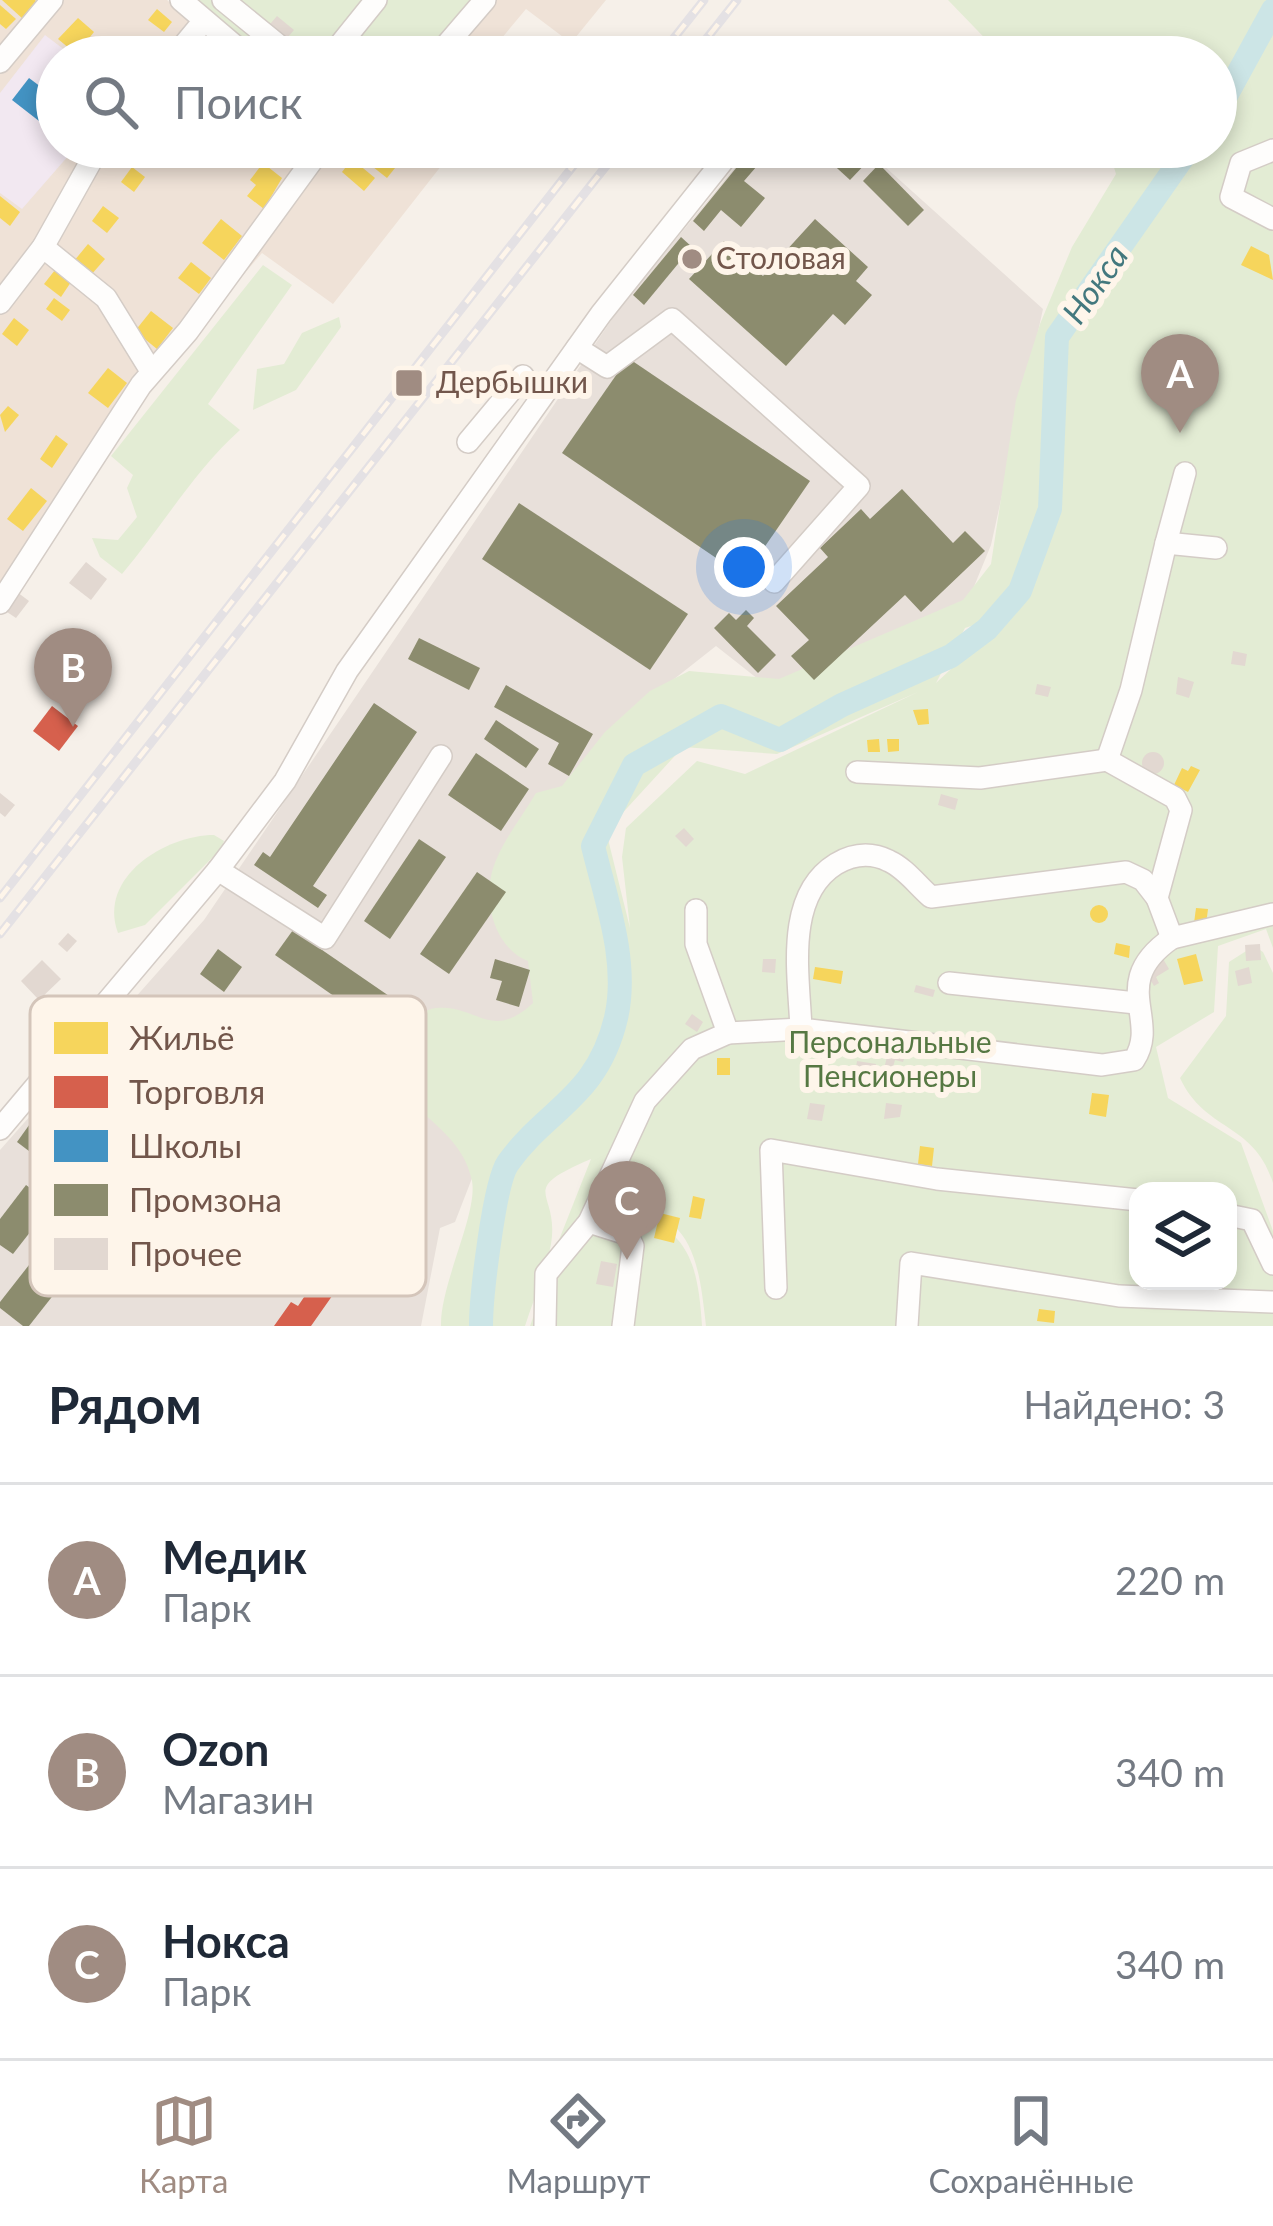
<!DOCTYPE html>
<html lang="ru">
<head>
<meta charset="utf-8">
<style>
	:root { --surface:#fff; --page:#f6f6f7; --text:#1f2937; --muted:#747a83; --line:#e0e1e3; --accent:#a08c82 }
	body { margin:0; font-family:Lato,sans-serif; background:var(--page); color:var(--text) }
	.controls { position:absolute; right:36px; bottom:36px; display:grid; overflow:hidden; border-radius:24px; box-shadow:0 6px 18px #0003 }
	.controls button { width:108px; height:108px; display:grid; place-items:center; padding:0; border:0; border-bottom:3px solid var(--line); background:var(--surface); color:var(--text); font:60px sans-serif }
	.you { position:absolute; left:744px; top:567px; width:42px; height:42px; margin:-30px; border:9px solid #fff; border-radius:50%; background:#1a73e8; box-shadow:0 0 0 18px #1a73e833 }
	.badge { display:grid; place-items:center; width:78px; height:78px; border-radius:50%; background:var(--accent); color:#fff; font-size:39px; font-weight:700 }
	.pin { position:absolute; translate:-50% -99px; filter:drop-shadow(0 3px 6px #0008) }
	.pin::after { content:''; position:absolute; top:63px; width:42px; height:36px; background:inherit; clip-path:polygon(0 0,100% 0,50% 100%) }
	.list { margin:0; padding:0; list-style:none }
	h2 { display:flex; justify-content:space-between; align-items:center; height:156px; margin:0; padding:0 48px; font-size:51px }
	h2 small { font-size:39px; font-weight:400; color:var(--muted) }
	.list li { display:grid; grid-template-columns:78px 1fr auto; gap:36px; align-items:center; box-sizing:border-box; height:192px; padding:0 48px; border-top:3px solid var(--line) }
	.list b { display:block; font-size:45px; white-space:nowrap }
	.list p { margin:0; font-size:39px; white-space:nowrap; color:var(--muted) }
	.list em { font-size:39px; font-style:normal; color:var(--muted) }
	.icon { flex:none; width:66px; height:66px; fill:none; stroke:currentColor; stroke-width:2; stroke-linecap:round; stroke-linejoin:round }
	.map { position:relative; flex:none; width:1273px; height:1326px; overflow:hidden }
	.search { position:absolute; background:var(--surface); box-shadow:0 6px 18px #0003; left:36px; right:36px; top:36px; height:132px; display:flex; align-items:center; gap:30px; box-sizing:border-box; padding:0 42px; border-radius:66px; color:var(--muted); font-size:45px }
	.sheet { height:732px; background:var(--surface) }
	nav { display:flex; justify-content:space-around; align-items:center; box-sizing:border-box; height:168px; border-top:3px solid var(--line); background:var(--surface); font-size:33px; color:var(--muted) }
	nav a { display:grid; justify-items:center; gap:6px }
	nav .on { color:var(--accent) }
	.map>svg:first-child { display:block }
	.residential { fill:#efe2d7 }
	.industrial { fill:#e8e0da }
	.education { fill:#f2e8f1 }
	.green { fill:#e3ecd4; fill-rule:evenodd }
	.homes { fill:#f6d55c }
	.shops { fill:#d6604d }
	.schools { fill:#4393c3 }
	.industry { fill:#8c8c6e }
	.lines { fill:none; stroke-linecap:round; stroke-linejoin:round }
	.river { stroke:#cce5e6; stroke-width:24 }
	.building { fill:#e2d8d1 }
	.minor-casing { stroke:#d4ccc6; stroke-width:24 }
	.minor { stroke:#fefdfc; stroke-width:21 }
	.rail-casing { stroke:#e4e1e4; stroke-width:9 }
	.rail { stroke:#fef5ea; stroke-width:4.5; stroke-dasharray:14; stroke-linecap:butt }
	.poi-dot { fill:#a08c82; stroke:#fef5ea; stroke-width:4.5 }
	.labels { text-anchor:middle; stroke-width:12; stroke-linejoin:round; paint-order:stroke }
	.poi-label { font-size:30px; fill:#72564b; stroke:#fef5ea; text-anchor:start }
	.park-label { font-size:30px; fill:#567843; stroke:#fef5ea }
	.water-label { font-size:33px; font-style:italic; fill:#43787e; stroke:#fef5ea }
	.key { fill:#fef5ea; stroke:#d4c5ba; stroke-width:3 }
	.key-label { font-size:33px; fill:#72564b }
</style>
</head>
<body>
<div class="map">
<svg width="1273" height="1326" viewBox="0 0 1273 1326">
	<rect width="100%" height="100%" fill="#f6f0e9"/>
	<g class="residential">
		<polygon points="0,0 167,0 235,57 57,57 57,147 456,147 333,304 262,253 158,374 0,608"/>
		<polygon points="496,0 606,0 571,43 526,9 486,57 450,57"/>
	</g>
	<polygon class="industrial" points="752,147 863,147 1043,309 991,545 964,611 781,697 716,646 612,728 539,1006 455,1222 440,1228 421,1326 0,1326 0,1150 204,920 621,306"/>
	<polygon class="education" points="45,35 74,57 57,57 57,147 76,147 22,209 0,193 0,93"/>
	<g class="green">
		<polygon points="198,0 476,0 428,57 264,57"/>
		<path d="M 948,0 L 1273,0 L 1273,948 L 1266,929 L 1218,946 L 1214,1012 L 1156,1047 L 1168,1098 L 1241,1143 L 1273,1231 L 1273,1326 L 706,1326 C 698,1254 692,1213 613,1200 L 587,1214 L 555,1250 L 591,1159 C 514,1192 560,1189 551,1244 C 546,1272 533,1300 525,1326 L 441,1326 C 440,1284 478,1214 472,1181 C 462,1125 392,1104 369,1052 L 380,1036 C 405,1032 418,1009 437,1008 C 478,1005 491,1042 533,1003 L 528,961 C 492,947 480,894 497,858 C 507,835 524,814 536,793 L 562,786 L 605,732 L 650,691 L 689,671 L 779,679 L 963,600 L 991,564 L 1016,400 L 1040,324 L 1072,247 L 1116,174 L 1110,154 L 1097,147 L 1216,147 L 1216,57 L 1003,57 ZM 1011,613 L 936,683 L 965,628 ZM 918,692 L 745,774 L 697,761 L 626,828 L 622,857 L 630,928 L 606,831 L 683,747 L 777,754 ZM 1138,1191 L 1228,1191 L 1228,1281 L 1138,1281 Z"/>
		<path d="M 263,265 L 292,285 L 208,404 L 240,430 C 194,471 162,527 122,574 L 100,557 L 92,538 L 118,540 L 137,517 L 127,488 L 133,475 L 111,456 Z"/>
		<polygon points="339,317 341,327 296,390 253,410 257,369 284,364 302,333"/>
		<path d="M 214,835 L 224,841 L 221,849 L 145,925 L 118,933 C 97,877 166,835 214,835 Z"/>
		<path d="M 1254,946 L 1263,952 L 1273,973 L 1273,1183 C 1254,1122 1205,1132 1180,1078 L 1226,1016 L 1229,962 Z"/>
		<path d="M 623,1211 C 689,1226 698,1264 702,1326 L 530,1326 L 548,1277 L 605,1213 Z"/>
	</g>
	<g class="homes">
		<polygon points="2,0 35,0 38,3 23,19"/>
		<polygon points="0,5 16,19 6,29 0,24"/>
		<polygon points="157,9 172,22 164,32 148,20"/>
		<polygon points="78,18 94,32 76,54 58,39"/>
		<polygon points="376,153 395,168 387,178 368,163"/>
		<polygon points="352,159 375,178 364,191 342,172"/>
		<polygon points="263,163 282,178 264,209 247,196 256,185 250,180"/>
		<polygon points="132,167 145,177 134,192 121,182"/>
		<polygon points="0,196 20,212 10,226 0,218"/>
		<polygon points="103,206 119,218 107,233 92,221"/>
		<polygon points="221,219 242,236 224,260 202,243"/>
		<polygon points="88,244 105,259 91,275 74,261"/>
		<polygon points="1251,246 1269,255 1273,280 1241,265"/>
		<polygon points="191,262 211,278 199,294 178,278"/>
		<polygon points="55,270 71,282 61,297 44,284"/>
		<polygon points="54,298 70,310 62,321 46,309"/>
		<polygon points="151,311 173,328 157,349 135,331"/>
		<polygon points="14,318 29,330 17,346 2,334"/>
		<polygon points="108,368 127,383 108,408 88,393"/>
		<polygon points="8,406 19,415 5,432 0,415"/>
		<polygon points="56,435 68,444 52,468 40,459"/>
		<polygon points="31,488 47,501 23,531 7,519"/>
		<polygon points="928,709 929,724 918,725 913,710"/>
		<polygon points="879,739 880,752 868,752 867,740"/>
		<polygon points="887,739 899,739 899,751 888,752"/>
		<polygon points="1191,766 1200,770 1188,792 1174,785 1182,768 1188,771"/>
		<circle cx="1099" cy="914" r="9"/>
		<polygon points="1196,908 1208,909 1206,925 1194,923"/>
		<polygon points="1116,943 1130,946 1129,958 1114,954"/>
		<polygon points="1196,954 1203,981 1184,985 1177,959"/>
		<polygon points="815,967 843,971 841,984 813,979"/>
		<rect x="717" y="1058" width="13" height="17"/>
		<polygon points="1092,1093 1109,1095 1106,1117 1089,1114"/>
		<polygon points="920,1146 934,1148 932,1166 918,1164"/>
		<polygon points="693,1196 705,1199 701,1219 689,1217"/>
		<polygon points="660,1213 680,1218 674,1243 654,1238"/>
		<polygon points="1039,1309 1055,1311 1054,1323 1037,1321"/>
	</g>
	<g class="shops">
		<polygon points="52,706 78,726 59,751 33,731"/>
		<polygon points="388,1173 408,1188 311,1326 274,1326 291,1302 298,1306"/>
	</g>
	<polygon class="schools" points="29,78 57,99 57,135 12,100"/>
	<g class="industry">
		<polygon points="814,147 854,147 869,160 850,180"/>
		<polygon points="745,157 757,166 744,181 765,198 741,227 721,210 704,231 693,221"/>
		<polygon points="879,164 924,210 908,226 863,181"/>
		<polygon points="815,219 868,267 856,281 872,295 845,325 833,314 786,366 689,279 724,241 763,276"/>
		<polygon points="681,237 692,247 644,305 633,295"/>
		<polygon points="628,358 810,481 744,577 562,453"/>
		<polygon points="902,489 953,543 965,531 985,551 921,612 905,595 814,680 791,656 809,640 776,606 828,557 820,548 861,509 870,519"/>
		<polygon points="519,503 688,614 650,670 482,559"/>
		<polygon points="746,610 754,618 747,626 776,655 758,673 714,628 729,613 736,620"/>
		<polygon points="419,638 480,668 469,690 408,659"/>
		<polygon points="506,685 593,734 569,776 548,764 559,743 494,707"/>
		<polygon points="374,703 417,732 313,886 327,895 318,908 254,865 263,852 270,857"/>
		<polygon points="496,720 539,749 526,768 484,739"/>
		<polygon points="476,753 529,789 501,831 448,795"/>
		<polygon points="419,839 446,857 390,939 364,921"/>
		<polygon points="477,872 506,892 449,974 420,954"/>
		<polygon points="293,930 392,998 374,1024 275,955"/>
		<polygon points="218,949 242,967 224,992 200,974"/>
		<polygon points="495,959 530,970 519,1007 496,1000 502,981 490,978"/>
		<polygon points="32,1121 131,1195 115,1216 17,1142"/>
		<polygon points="26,1185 52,1204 13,1254 0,1245 0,1219"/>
		<polygon points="58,1228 88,1251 29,1326 23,1326 0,1308 0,1302"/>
	</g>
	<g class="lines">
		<g class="river">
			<polyline points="1216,114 1273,10"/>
			<path d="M 481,1326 C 481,1298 494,1183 508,1163 C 547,1108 597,1098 616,1018 C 629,962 606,900 593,846 L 634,765 L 721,716 L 780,740 L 842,705 L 951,656 L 987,629 L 1020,591 L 1050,509 L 1057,337 L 1190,147"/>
		</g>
	</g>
	<g class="building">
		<polygon points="277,16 294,30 282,44 265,30"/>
		<polygon points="86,562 107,579 91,600 69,583"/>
		<polygon points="17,592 29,601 16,618 4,610"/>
		<polygon points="1233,651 1247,654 1245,666 1231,664"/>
		<polygon points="1178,677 1194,682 1189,698 1176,694"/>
		<polygon points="1037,684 1051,687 1048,697 1035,694"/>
		<circle cx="1153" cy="763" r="11"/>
		<polygon points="0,793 15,805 5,817 0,813"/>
		<polygon points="941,794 958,799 955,810 938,805"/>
		<polygon points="684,828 694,839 686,847 675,836"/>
		<polygon points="68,933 77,941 67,952 58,944"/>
		<polygon points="1260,944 1261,960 1246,961 1245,945"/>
		<polygon points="1162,957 1169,969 1156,977 1159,983 1154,986 1147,974"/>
		<polygon points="763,959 776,959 775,973 762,972"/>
		<polygon points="42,960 61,979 39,1000 21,981"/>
		<polygon points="1249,967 1252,983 1238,986 1235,971"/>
		<polygon points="916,985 935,990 933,997 914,992"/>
		<polygon points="692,1014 703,1022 697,1032 685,1024"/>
		<polygon points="890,1046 907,1050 903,1062 895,1060 891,1074 883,1072"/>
		<polygon points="857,1061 876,1064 873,1083 854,1081"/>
		<polygon points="810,1103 825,1105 822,1121 807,1119"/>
		<polygon points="886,1103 902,1105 900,1117 884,1119"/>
		<polygon points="601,1261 617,1264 613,1287 596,1284"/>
	</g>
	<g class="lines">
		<g class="minor-casing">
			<g id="minor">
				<polyline points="181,0 248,57"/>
				<polyline points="223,0 293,57"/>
				<polyline points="174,57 203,22"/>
				<polyline points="330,57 376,0"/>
				<polyline points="436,57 485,0"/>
				<polyline points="0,62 52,0"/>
				<polyline points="1273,150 1241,163 1231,197 1273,219"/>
				<polyline points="43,247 106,298 151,371"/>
				<polyline points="0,303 43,247 99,147"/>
				<polyline points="577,348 607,367 672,319 859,486 774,582"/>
				<polyline points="468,442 523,376"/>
				<polyline points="1166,543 1185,473"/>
				<polyline points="0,603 141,385 188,331 322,147"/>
				<polyline points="1107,760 1131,690 1166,543 1216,548"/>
				<polyline points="857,772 980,778 1107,760 1175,798 1181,810 1157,898 1172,938 1273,914"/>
				<polyline points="218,870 325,938 441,756"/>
				<path d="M 1157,898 L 1143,880 L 1126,872 L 931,897 C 918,886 905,868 889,861 C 871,852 853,854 836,864 C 784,896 799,976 801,1029 L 1102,1065 L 1134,1060 C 1161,1019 1107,983 1172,938"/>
				<polyline points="696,910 696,944 728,1033"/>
				<polyline points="949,983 1136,1003"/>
				<polyline points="0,1129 218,870 285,781 347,671 601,314 734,147"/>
				<polyline points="1228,1215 1252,1220 1273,1264"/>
				<polyline points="589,1222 627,1234 633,1246 623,1326"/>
				<polyline points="776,1288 771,1150 937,1179 1138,1200"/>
				<polyline points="545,1326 546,1274 589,1222 645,1101 692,1049 728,1033 801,1029"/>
				<polyline points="907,1326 911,1263 1119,1296 1273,1302"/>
			</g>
		</g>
		<use href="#minor" class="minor"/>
		<g class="rail-casing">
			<g id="rail">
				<polyline points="659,57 704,0"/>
				<polyline points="692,57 737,0"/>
				<polyline points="0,898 588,147"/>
				<polyline points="0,934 621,147"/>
			</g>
		</g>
		<use href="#rail" class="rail"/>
	</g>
	<g class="poi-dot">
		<circle cx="692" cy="259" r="12"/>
		<rect x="394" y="368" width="30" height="30" rx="6"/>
	</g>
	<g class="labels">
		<g class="poi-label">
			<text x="716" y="269">Столовая</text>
			<text x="436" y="393">Дербышки</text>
		</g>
		<g class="park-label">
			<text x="890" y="1053">Персональные<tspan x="890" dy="34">Пенсионеры</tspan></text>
		</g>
		<g class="water-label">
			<text transform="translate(1095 284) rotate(-55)" y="12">Нокса</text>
		</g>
	</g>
	<rect x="30" y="996" width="396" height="300" rx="18" class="key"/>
	<rect x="54" y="1022" width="54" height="32" fill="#f6d55c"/>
	<rect x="54" y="1076" width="54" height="32" fill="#d6604d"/>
	<rect x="54" y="1130" width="54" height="32" fill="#4393c3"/>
	<rect x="54" y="1184" width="54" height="32" fill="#8c8c6e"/>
	<rect x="54" y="1238" width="54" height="32" fill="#e2d8d1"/>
	<g class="key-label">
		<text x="129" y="1050">Жильё</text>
		<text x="129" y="1104">Торговля</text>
		<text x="129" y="1158">Школы</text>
		<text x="129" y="1212">Промзона</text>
		<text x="129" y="1266">Прочее</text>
	</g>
</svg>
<div class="controls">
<button><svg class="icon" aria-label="layers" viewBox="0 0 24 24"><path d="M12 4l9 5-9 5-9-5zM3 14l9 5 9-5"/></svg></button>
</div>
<div class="you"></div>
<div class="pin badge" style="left:1180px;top:433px">A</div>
<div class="pin badge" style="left:73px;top:727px">B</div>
<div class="pin badge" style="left:627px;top:1260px">C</div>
<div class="search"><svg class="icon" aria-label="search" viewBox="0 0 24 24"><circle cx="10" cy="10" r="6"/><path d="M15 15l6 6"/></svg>Поиск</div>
</div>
<section class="sheet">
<h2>Рядом<small>Найдено: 3</small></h2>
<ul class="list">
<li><span class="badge">A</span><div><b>Медик</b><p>Парк</p></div><em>220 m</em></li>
<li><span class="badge">B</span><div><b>Ozon</b><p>Магазин</p></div><em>340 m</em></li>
<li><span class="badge">C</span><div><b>Нокса</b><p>Парк</p></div><em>340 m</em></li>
</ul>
</section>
<nav>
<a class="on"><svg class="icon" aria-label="map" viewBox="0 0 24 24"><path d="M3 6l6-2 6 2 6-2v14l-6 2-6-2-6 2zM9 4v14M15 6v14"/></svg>Карта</a>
<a><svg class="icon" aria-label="directions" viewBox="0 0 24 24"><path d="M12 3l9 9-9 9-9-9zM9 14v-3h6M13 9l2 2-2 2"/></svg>Маршрут</a>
<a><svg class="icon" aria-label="saved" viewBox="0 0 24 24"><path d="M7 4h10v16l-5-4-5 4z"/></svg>Сохранённые</a>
</nav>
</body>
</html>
